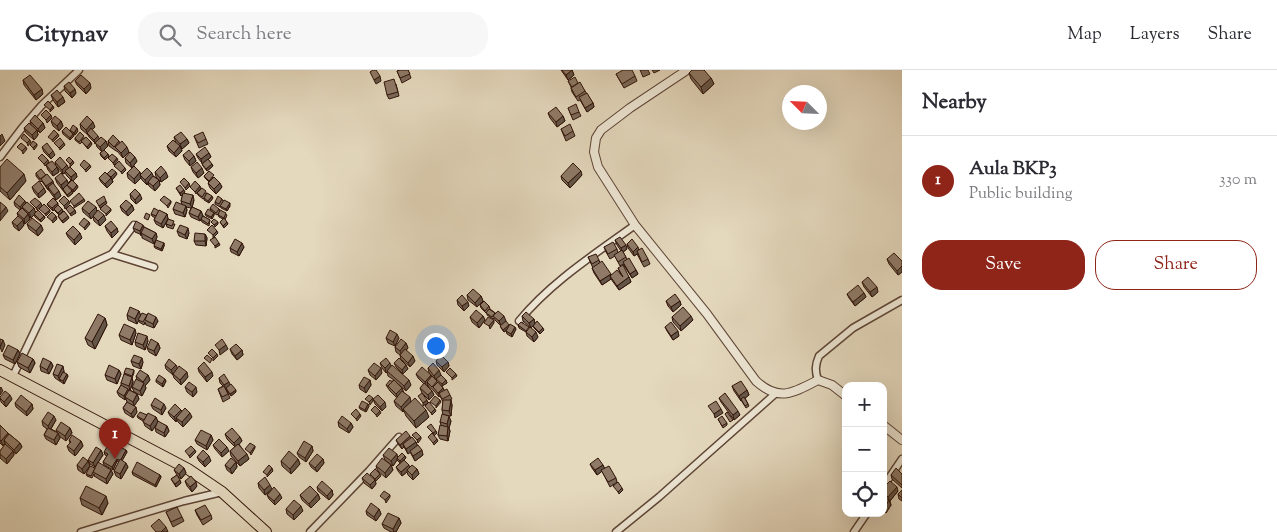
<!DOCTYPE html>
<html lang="en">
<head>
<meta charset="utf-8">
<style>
	:root { --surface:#fff; --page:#f7f7f7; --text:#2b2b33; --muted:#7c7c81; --line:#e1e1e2; --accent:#8f2418 }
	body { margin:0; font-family:"Sorts Mill Goudy",serif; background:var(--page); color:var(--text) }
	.controls { position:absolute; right:15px; bottom:15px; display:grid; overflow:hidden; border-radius:10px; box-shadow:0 5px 20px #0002 }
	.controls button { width:45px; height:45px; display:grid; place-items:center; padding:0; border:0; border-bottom:1px solid var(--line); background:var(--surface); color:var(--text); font:25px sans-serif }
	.compass { position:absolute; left:782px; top:15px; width:45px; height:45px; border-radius:50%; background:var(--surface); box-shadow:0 5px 20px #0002; rotate:294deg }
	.you { position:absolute; left:435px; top:275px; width:18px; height:18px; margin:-12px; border:4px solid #fff; border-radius:50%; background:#1a73e8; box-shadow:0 0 0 8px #1a73e833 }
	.badge { display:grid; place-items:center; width:32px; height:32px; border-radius:50%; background:var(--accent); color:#fff; font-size:16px; font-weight:700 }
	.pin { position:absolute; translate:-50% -41px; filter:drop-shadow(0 1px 2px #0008) }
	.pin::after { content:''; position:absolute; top:26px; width:18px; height:15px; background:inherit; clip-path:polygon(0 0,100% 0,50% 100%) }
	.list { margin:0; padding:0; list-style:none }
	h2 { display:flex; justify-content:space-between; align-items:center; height:65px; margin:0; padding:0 20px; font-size:21px }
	h2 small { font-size:16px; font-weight:400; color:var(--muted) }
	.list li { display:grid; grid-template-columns:32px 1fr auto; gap:15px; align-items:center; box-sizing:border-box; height:90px; padding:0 20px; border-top:1px solid var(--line) }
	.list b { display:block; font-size:19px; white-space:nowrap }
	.list p { margin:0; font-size:16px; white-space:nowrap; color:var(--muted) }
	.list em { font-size:16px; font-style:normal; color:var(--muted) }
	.actions { display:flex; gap:10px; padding:15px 20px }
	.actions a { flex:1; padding:11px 0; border:1px solid var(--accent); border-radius:20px; text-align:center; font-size:18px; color:var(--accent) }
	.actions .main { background:var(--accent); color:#fff }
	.icon { flex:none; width:28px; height:28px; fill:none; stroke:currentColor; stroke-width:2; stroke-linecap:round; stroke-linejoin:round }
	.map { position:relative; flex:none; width:902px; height:462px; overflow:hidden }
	header { display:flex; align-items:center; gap:30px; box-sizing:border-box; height:70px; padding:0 25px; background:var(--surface); border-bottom:1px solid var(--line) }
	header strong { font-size:24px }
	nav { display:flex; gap:28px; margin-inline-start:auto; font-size:18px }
	.search { width:350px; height:45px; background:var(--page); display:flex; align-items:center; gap:12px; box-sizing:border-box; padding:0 18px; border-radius:20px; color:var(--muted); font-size:19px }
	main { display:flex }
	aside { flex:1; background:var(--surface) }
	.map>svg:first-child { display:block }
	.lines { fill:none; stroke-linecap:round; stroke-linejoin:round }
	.minor-casing { stroke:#5e4536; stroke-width:9 }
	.tertiary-casing { stroke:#5e4536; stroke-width:10 }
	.primary-casing { stroke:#311409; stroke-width:12 }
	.minor { stroke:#ede6d4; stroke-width:6 }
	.tertiary { stroke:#ede6d4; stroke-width:8 }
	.primary { stroke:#e4d8bd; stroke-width:10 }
	.wall { fill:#7a6959; stroke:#311409 }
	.shaded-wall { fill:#635548; stroke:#311409 }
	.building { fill:#8e7a67; stroke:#311409 }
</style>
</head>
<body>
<header>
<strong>Citynav</strong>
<div class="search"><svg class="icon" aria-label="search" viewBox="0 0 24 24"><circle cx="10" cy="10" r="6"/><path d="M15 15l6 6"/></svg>Search here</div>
<nav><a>Map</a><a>Layers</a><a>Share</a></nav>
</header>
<main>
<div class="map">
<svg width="902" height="462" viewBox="0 0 902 462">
	<rect width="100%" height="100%" fill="#e4d8bd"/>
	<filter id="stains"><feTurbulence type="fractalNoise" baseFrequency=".004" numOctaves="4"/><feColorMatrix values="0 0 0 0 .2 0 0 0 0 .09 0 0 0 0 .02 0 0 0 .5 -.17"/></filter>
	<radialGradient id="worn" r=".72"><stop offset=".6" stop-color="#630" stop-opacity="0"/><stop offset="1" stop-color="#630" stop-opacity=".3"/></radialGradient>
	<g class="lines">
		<g class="minor-casing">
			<g id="minor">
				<polyline points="0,87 22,58 42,35 79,0"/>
				<polyline points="112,184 134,155"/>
				<path d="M 519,251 C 551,212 595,184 635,155"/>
				<polyline points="13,306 59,210 62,207 112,184 154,197"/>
				<path d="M 818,310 C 815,301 815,295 819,286 L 853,258 L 902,230"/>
				<polyline points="883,417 902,389"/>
				<polyline points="81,462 184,431 222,422"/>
				<polyline points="310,462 369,401 399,367"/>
				<polyline points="616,462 659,427 775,324"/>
				<polyline points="854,462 867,443"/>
			</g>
		</g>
		<g class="tertiary-casing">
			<g id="tertiary">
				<path d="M 687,0 L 630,38 L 601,60 L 596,68 L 594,82 L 598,97 L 635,155 L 707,244 L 756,311 C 779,332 793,323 818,310 L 832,315 L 846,326"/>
				<polyline points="883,355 902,370"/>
			</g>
		</g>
		<g class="primary-casing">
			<polyline id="primary" points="0,300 188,399 222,422 266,462"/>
		</g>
		<use href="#minor" class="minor"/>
		<use href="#tertiary" class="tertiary"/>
		<use href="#primary" class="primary"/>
	</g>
	<g class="wall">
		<polygon points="408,0 411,8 402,13 397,1"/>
		<polygon points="561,0 572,0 574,5 568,10"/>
		<polygon points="640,0 648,0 650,4 643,7"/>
		<polygon points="652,0 660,0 654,3"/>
		<polygon points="689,3 711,8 714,14 703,24 691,9"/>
		<polygon points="616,4 635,6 637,11 624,18"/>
		<polygon points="23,10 43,24 36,30 24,15"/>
		<polygon points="75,11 91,18 86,24 77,15"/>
		<polygon points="568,11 578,13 585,21 593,33 594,37 587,42 580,30 578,31 572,22 571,18 571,17"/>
		<polygon points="396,14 399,26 389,29 387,25"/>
		<polygon points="64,16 76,23 72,28 65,21"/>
		<polygon points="51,25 65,32 58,37 53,30"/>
		<polygon points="568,38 579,42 581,46 573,50"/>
		<polygon points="548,43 563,46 565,51 557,57 550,48"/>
		<polygon points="30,51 43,53 45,58 40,63 37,60 38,65 34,70 26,63 24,58 31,55"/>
		<polygon points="51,51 61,51 63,56 59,61 53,56"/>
		<polygon points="80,54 95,57 92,60 99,69 106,71 108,76 104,80 108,84 109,86 105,90 101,86 100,83 102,82 97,77 96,74 89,67 88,65 81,59"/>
		<polygon points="561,59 573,61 575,66 566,71"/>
		<polygon points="70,60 78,61 75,65 72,63 74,66 70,70 63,64 62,61 71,62"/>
		<polygon points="194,66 206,69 208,74 199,78"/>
		<polygon points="174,67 187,69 189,73 182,79 181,78 182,81 176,87 169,81 167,76 176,73"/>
		<polygon points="75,68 85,68 92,74 88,79 82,72 80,74 75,70"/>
		<polygon points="108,71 119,71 120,73 129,82 123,88 117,81 116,81 109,76"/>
		<polygon points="42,77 55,85 51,89 44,82"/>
		<polygon points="209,83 211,87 208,89 213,96 207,101 203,96 202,93 198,88 196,84"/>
		<polygon points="183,85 194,86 196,91 190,96 185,90"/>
		<polygon points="125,88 137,91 132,98 126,93"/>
		<polygon points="55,92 67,95 68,98 76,103 77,107 73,111 78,117 74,122 71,120 73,123 68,127 57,113 55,108 67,110 68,113 71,110 67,106 65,103 63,104 57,97 59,102 53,106 48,100 46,95 56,97"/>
		<polygon points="0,97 26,111 10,130 0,121"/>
		<polygon points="191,97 204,103 198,108 193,102"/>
		<polygon points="155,102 168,107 161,112 156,107"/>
		<polygon points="36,103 54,115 61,126 56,130 50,122 49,120 48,120 43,113 42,111 41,112 36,106"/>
		<polygon points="127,103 153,106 159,110 160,115 155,121 149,116 148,113 147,115 142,110 141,108 135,114 128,108"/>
		<polygon points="107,104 117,104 112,110 112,109 113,112 107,118 101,112 99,108"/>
		<polygon points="582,105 570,118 562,110 561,106"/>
		<polygon points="204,106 215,108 222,117 216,124 210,118 208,113 209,112 205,108"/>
		<polygon points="32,117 46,122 39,128 34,122"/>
		<polygon points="176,118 185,122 184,123 194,130 192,137 201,141 203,146 210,150 209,156 202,152 201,150 200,151 191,147 189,143 191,138 186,137 187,140 185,147 175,144 173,139 182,135 181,131 183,124 181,126"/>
		<polygon points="197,123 207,123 213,128 209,133 204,130 204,128 203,129 198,125"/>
		<polygon points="130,124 142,129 136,134 131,129"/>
		<polygon points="222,129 223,131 230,136 227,141 221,138 220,136 220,137 215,134 215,132"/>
		<polygon points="14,132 34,138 35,143 44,146 45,148 41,152 35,147 34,145 31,148 29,146 30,149 25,154 23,152 24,155 19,161 14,157 12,152 18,146 17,143 20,140 15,136"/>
		<polygon points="47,134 58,135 69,148 63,153 59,148 58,146 59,145 55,141 54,139 53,141 48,136"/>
		<polygon points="132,135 134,140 128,146 122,141 120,136"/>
		<polygon points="96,137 97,142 106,150 100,156 94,151 93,147 91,149 83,142 82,138"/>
		<polygon points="210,138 219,139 220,140 227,145 225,150 228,154 224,158 220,152 223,149 219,147 218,145 219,143 217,145 214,143 214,145 212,149 206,146 205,144 211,141"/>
		<polygon points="159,141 167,144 168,149 163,158 156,154 154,150 155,148 152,146 151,144"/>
		<polygon points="27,154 41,155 43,160 38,166 29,159"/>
		<polygon points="166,154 175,154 173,159 167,157"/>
		<polygon points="105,156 117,158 118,162 112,168 107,161"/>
		<polygon points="144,157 156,163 157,167 154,174 142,168 142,165 135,162 133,158"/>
		<polygon points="177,161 189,163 187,169 179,166"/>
		<polygon points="66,163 82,168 75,175 68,167"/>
		<polygon points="205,164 207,168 206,176 196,175 194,171"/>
		<polygon points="615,170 627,179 623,182 627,189 636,200 638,204 632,208 623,194 620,196 615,186 610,189 606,182 604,177 617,179 618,183 621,181 617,175"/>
		<polygon points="164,173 164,176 162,181 155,178 154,176"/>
		<polygon points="627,174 639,180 648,189 650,194 644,197 637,184 634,186 628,178"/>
		<polygon points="244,177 239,186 231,182 230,178"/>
		<polygon points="588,187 599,190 600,193 611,205 621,205 618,198 629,207 631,212 619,220 611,209 602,215 594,203 592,198 593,198"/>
		<polygon points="887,189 902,191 902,202 898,205 889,194"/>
		<polygon points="862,212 878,222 872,227 864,217"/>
		<polygon points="864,223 866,227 855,236 849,228 847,224"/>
		<polygon points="467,225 481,226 483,231 477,237 468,230"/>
		<polygon points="457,230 469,236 464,241 458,235"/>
		<polygon points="666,231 680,231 681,235 673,242 668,236"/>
		<polygon points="480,235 489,236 490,239 506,251 502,255 509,256 516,259 512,267 507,264 506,261 507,260 504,262 501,258 501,256 495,250 494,248 493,249 487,245 487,242 486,243 481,238"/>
		<polygon points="139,241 140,245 158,251 154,258 146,255 145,252 144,255 139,252 138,250 137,254 128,250 127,245"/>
		<polygon points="483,246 485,250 479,258 472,252 470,247"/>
		<polygon points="522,246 534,249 535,253 544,260 540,264 534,258 533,256 531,258 523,251"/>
		<polygon points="672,247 693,250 681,261 673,252"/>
		<polygon points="105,248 107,255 95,279 88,275 85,268"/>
		<polygon points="518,255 538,267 534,272 527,266 526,262 519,258"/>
		<polygon points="665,257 679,266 673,270 667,261"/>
		<polygon points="136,263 132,275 121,270 119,265"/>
		<polygon points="386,268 399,268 395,276 388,273"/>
		<polygon points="148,271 145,280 136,276 135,272"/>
		<polygon points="158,273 160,278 156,286 149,282 147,278"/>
		<polygon points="406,273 408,278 406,280 415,291 410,297 402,290 408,299 403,304 396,297 394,293 401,290 400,285 396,282 395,277"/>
		<polygon points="230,279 242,280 243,285 237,290 232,284"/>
		<polygon points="18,280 20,284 15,294 5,289 3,285"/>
		<polygon points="33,289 35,293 30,303 19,297 17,292"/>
		<polygon points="131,291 143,292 141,299 133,296"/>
		<polygon points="436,291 448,292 449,296 444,302 437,295"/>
		<polygon points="51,292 53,296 49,304 41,301 40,296"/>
		<polygon points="380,293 391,296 411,315 406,321 398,314 402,318 403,322 411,332 429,347 416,358 406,346 404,341 403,342 396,336 394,331 397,328 390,321 386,315 394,310 388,306 387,302 386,303 382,298"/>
		<polygon points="165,295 176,295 177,298 188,307 181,315 174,308 173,305 166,299"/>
		<polygon points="198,298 213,306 207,312 199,302"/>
		<polygon points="428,298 441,305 446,310 447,313 442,316 444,320 450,325 452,329 450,330 452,335 451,346 444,345 451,351 449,358 450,361 448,371 440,369 438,365 441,355 440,352 443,345 442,340 443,332 440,326 439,327 434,321 428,316 428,315 427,316 432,321 434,325 429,330 422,323 420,318 424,314 418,308 416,304 431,305 431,307 434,308 429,303"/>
		<polygon points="119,300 121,304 117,314 107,310 105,305"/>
		<polygon points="134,300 134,303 132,308 133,312 130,320 137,324 139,329 134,336 137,342 133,348 125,343 123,338 127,332 126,329 125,330 119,326 117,322 121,315 121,313 125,305 124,303"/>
		<polygon points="368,300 382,303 376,310 370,305"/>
		<polygon points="64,301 64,303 68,306 64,314 55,308 53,304"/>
		<polygon points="148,305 150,310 145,316 146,318 142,326 134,322 132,317 137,310 136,306"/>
		<polygon points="219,308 230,315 236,322 231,326 226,319 230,328 223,332 218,319 223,316 220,313"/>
		<polygon points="156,310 166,311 163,317 156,312"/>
		<polygon points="370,310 371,315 366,323 360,319 359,315"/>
		<polygon points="732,316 747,320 749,325 745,328 749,336 746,338 741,330 741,331 734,321"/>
		<polygon points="185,317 197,322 193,327 187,322"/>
		<polygon points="0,327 12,329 6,337 1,332"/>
		<polygon points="719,328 740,345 734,350 721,332"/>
		<polygon points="373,329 386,337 382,341 375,334"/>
		<polygon points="15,333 32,334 33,339 27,346 16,337"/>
		<polygon points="368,334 369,336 366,342 360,339 359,337"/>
		<polygon points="151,335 166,338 162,345 153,339"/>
		<polygon points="181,340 182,341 192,347 183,357 178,352 177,350 176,352 170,346 168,342"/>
		<polygon points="147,345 156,347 158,352 167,356 169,361 165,367 156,362 155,358 157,353 152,361 145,356 143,351 138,348 137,346"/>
		<polygon points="718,349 727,353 727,355 723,358"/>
		<polygon points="56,350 51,359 57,362 56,360 70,358 72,363 66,371 59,366 60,368 56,375 46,369 44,365 47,359 43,356 42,351"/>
		<polygon points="338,352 351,353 353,357 349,363 339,357"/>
		<polygon points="0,355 9,364 20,373 22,377 16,384 13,382 14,385 7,394 0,388 0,381 5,375 5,373 3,376 0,373"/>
		<polygon points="225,364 240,367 242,371 239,374 249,389 240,396 231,386 230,381 235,377 227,369"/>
		<polygon points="211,365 213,370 207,380 197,374 195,370"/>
		<polygon points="411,368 416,372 417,375 423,385 415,391 410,382 408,384 404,377 402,379 398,374 396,370"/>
		<polygon points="69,370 81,371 83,376 75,386 69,381 67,376 70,373"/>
		<polygon points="213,375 229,381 222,387 215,379"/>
		<polygon points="312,376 313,381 306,392 299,387 297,383"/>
		<polygon points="101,380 103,385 95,397 90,394 88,390"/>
		<polygon points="126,380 127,382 122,390 128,397 121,409 116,406 114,401 119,392 117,391 113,400 104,395 103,392 107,386 105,385 104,382"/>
		<polygon points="383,385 398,387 405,386 406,388 404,390 409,397 417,399 419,404 413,410 408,405 407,402 402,406 398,401 396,397 400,393 397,390 393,396 385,390"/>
		<polygon points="197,387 211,391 205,397 199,391"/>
		<polygon points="298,389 300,394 291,404 282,396 281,391"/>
		<polygon points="323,389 324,393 317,402 311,397 309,393"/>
		<polygon points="236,392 237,397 232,404 227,400 225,395"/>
		<polygon points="590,394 603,395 604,398 616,408 617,412 610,417 602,401 597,405 592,398"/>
		<polygon points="77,395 90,396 84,404 78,400"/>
		<polygon points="391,395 393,400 386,408 378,401 376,396"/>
		<polygon points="95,398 111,400 113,404 107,414 94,406 94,404 92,408 87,406 86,404"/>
		<polygon points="184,398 186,403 181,409 177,406 181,413 176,417 171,409 177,405 174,400"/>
		<polygon points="132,402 160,405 161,407 156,417 133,405"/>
		<polygon points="902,404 902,418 892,409 891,405"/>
		<polygon points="362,408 375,410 376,414 372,419 364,413"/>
		<polygon points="185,411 197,416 192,422 187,416"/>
		<polygon points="258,413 272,419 282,428 275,435 269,429 267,425 272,420 265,425 259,418"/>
		<polygon points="317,417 332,420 333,425 329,430 318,421"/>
		<polygon points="883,418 898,421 890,431 891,435 886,443 883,441 883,426 886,428 883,426"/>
		<polygon points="902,420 902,431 899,429 898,424"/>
		<polygon points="318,424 320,429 311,438 302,430 300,425"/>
		<polygon points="80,428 108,433 102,445 82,435"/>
		<polygon points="286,439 303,441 294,450 287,444"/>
		<polygon points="379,439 381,444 376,451 367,445 366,441"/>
		<polygon points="195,440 211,445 212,449 203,455 197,445"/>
		<polygon points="166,442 182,447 184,451 173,457"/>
		<polygon points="399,448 401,453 396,462 391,462 384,458 382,454"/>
	</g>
	<g class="shaded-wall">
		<polygon points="572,0 574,5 568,10 566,5"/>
		<polygon points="380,6 381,11 376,14 374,10"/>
		<polygon points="711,8 714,14 703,24 701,17"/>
		<polygon points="90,13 91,18 86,24 84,19"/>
		<polygon points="42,19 43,24 36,30 34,25"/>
		<polygon points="75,19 76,23 72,28 70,23"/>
		<polygon points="63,27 65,32 58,37 57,32"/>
		<polygon points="593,33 594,37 587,42 585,38"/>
		<polygon points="53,36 54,38 50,42 50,40"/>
		<polygon points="51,45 52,48 47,53 46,50"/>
		<polygon points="563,46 565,51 557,57 556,52"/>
		<polygon points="61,51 63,56 59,61 57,56"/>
		<polygon points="93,52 95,57 88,64 87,63 88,65 86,60"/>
		<polygon points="43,53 45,58 40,63 38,59"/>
		<polygon points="77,58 78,61 75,65 74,63"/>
		<polygon points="37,60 38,65 34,70 32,65"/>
		<polygon points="2,64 5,71 0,76 0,66"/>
		<polygon points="58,64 59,66 53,72 52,70"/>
		<polygon points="73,64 74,66 70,70 70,68"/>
		<polygon points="98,66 100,70 95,73 95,74 94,70"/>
		<polygon points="187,69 189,73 182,79 180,74"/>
		<polygon points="30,70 31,72 28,76 27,73"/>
		<polygon points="106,71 108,76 102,82 100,77"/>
		<polygon points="91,72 92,74 88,79 87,77"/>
		<polygon points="64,73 65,75 60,80 59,78"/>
		<polygon points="37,74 37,76 34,80 33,78"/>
		<polygon points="180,76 182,81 176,87 174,83"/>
		<polygon points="26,77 27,79 23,84 22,81"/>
		<polygon points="127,77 129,82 123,88 121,83"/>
		<polygon points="53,81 55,85 51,89 49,85"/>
		<polygon points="209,83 211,87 202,94 201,89"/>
		<polygon points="108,84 109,86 105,90 104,88"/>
		<polygon points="194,86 196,91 190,96 189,91"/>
		<polygon points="135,87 137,91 132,98 130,93"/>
		<polygon points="117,88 118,90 114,95 113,93"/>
		<polygon points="48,90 49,92 45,96 44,94"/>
		<polygon points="73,91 74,93 70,97 70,94"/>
		<polygon points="212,94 213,96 207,101 206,99"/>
		<polygon points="67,95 69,99 63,104 62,100"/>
		<polygon points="90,95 91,97 86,102 85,100"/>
		<polygon points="57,97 59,102 53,106 52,102"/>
		<polygon points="125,98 126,100 122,104 121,102"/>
		<polygon points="202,98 204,103 198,108 196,103"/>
		<polygon points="581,101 582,105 570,118 568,113"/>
		<polygon points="116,102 117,104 112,110 111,107"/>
		<polygon points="140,102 142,107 140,105 141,108 135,114 134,109"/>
		<polygon points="166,102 168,107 161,112 160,108"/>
		<polygon points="76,103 77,107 72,112 71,107"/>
		<polygon points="152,103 154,108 148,112 148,113 147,115 145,110"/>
		<polygon points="24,104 26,111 10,130 7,123"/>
		<polygon points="111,108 113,112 107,118 105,114"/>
		<polygon points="67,110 69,115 63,120 61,115"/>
		<polygon points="159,110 160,115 155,121 153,116"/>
		<polygon points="53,111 54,115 48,117 49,120 48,120 46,116"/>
		<polygon points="189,113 190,116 186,120 185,118"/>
		<polygon points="220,113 222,117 216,124 214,119"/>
		<polygon points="77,115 78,117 74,122 73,120"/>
		<polygon points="200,116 201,118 196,124 195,122"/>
		<polygon points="44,118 46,122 39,128 38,124"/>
		<polygon points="184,120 185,122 181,126 180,123"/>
		<polygon points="59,121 61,126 56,130 54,125"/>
		<polygon points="72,121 73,123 68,127 67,125"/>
		<polygon points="140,124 142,129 136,134 135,130"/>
		<polygon points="193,125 194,130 192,138 190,134"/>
		<polygon points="212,126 213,128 209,133 208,131"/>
		<polygon points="84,129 85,131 74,138 74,136"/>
		<polygon points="25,131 27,135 22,137 23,140 22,142 20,137"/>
		<polygon points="69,131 70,133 65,139 64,136"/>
		<polygon points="106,131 107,133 100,138 99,136"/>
		<polygon points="171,131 171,133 168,138 167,136"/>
		<polygon points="41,133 42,136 37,140 36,138"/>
		<polygon points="58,133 58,135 53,141 52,138"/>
		<polygon points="230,133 230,136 227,141 226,139"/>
		<polygon points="132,135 134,140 128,146 126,142"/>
		<polygon points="186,136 187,140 185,147 183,143"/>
		<polygon points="6,137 8,141 0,151 0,144"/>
		<polygon points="96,137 97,142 91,149 89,144"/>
		<polygon points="34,138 36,143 31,148 29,143"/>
		<polygon points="62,139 63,141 59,145 58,143"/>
		<polygon points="111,139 111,141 106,146 106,144"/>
		<polygon points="50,140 50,142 46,146 45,144"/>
		<polygon points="75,140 76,143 71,146 70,144"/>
		<polygon points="201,141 203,146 200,151 198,147"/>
		<polygon points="214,143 214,145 212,149 211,147"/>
		<polygon points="28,144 30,149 25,154 24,149"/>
		<polygon points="167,144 168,149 163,158 161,154"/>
		<polygon points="104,145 106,150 100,156 98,151"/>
		<polygon points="44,146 45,148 41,152 40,150"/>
		<polygon points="56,146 57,149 53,153 52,151"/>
		<polygon points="68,146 69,148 63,153 62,151"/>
		<polygon points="23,150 24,155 19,161 17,156"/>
		<polygon points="89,152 90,154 85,160 84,158"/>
		<polygon points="218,152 218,154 215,157 214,155"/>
		<polygon points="227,152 228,154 224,158 223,156"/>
		<polygon points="41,155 43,160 38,166 36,161"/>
		<polygon points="143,155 145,159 141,163 141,166 140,161"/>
		<polygon points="117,158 118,162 112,168 111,163"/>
		<polygon points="188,158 189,163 187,169 185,165"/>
		<polygon points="217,161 218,163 213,168 213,165"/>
		<polygon points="80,163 82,168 75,175 74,170"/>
		<polygon points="156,163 157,167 154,174 152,169"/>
		<polygon points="205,164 207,168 206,176 205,171"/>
		<polygon points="164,173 164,176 162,181 161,179"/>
		<polygon points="219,173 220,175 215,178 215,176"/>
		<polygon points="242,173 244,177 239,186 237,182"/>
		<polygon points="626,175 627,179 622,183 621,178"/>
		<polygon points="638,177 640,182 634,186 633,182"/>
		<polygon points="902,196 902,202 898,205 897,201"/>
		<polygon points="636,200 638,204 632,208 630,204"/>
		<polygon points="611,204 612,208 610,206 611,209 602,215 600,211"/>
		<polygon points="629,207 631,212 619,220 617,216"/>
		<polygon points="877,217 878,222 872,227 870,222"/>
		<polygon points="864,223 866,227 855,236 853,232"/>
		<polygon points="481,226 483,231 477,237 475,233"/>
		<polygon points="680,231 681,235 673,242 671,237"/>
		<polygon points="468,232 469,236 464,241 462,236"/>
		<polygon points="139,241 141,246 137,254 135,249"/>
		<polygon points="483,246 485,250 479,258 477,253"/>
		<polygon points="504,246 506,251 501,256 499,251"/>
		<polygon points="691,246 693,250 681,261 680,256"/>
		<polygon points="156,247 158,251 154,258 153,254"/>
		<polygon points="105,248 107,255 95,279 92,272"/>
		<polygon points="534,249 535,254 531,258 529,253"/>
		<polygon points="494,250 494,253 490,259 489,256"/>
		<polygon points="509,255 510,257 504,262 503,260"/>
		<polygon points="515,257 516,259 512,267 511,264"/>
		<polygon points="543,258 544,260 540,264 539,262"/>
		<polygon points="135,259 136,263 132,275 130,270"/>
		<polygon points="678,261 679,266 673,270 671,266"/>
		<polygon points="536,262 538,267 534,272 532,267"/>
		<polygon points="397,264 399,268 395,276 393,272"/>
		<polygon points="147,266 148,271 145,280 143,275"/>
		<polygon points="3,270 5,275 2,282 0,277"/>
		<polygon points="158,273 160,278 156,286 154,281"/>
		<polygon points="406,273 408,278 402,286 400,281"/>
		<polygon points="226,275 228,279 220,285 219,280"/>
		<polygon points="18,280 20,284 15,294 13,290"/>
		<polygon points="242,280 243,285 237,290 235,286"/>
		<polygon points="217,284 218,286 213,291 213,288"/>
		<polygon points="413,286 415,291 410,297 408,293"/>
		<polygon points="142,288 143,292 141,299 139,294"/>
		<polygon points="33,289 35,293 30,303 28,298"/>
		<polygon points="51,292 53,296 49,304 47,300"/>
		<polygon points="448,292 449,296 444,302 442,297"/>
		<polygon points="390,293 392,298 386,303 385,298"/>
		<polygon points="176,295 178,299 173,305 171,300"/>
		<polygon points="406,295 408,299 403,304 402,300"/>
		<polygon points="63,296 64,301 60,311 58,306"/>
		<polygon points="381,298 382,303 376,310 375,306"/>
		<polygon points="119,300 121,304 117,314 115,309"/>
		<polygon points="439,300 441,305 436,310 434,306"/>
		<polygon points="187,302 188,307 181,315 180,310"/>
		<polygon points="212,302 213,306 207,312 205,307"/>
		<polygon points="67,304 68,306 64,314 63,311"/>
		<polygon points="456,304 457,306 452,310 452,308"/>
		<polygon points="148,305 150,310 145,316 146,318 142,326 140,321 144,314 143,312"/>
		<polygon points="431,305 432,309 427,312 428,315 426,316 425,312"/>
		<polygon points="132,307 133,312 130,321 129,316"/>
		<polygon points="165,309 166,311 163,317 162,314"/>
		<polygon points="370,310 371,315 366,323 364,318"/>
		<polygon points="409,310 411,315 406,321 404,316"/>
		<polygon points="446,310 447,313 442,316 442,314"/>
		<polygon points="229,312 231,316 226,320 224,315"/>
		<polygon points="1,317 3,321 0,325 0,318"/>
		<polygon points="196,317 197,322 193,327 192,322"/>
		<polygon points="402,318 404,323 398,329 396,324"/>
		<polygon points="443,318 445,322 439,327 438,323"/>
		<polygon points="128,319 129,324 125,327 126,329 125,330 124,326"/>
		<polygon points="236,320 236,322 231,326 230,324"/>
		<polygon points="747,320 749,325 741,331 739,326"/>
		<polygon points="432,321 434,325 429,330 428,325"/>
		<polygon points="137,324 139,329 134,336 133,332"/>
		<polygon points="10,325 12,329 6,337 4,332"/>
		<polygon points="410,327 411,332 403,339 404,341 403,342 401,337"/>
		<polygon points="373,328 373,331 370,335 369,332"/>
		<polygon points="427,330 428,333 423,336 423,333"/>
		<polygon points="440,330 441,332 436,338 436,336"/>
		<polygon points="451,330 452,335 451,346 449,341"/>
		<polygon points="385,332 386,337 382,341 380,337"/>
		<polygon points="32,334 33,339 27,346 26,342"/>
		<polygon points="164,334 166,338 162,345 161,340"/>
		<polygon points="368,334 369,336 366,342 365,340"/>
		<polygon points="136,337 137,342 133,348 131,344"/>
		<polygon points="435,339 436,341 432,345 431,343"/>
		<polygon points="721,339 723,343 715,348 714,344"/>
		<polygon points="181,340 183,344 176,348 177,350 176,352 174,347"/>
		<polygon points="426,340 429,347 416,358 414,351"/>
		<polygon points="380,341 381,343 377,347 376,345"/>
		<polygon points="738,341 740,345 734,350 733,345"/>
		<polygon points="190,343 192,347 183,357 182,352"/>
		<polygon points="360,344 361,346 357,351 356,349"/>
		<polygon points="54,346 56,350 50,360 48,356"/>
		<polygon points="449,346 451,351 449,358 450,361 448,371 447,366 448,357 447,354"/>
		<polygon points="156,347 158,352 152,361 150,356"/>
		<polygon points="351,353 353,357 349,363 347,359"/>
		<polygon points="167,356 169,361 165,367 164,363"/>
		<polygon points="70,358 72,363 66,371 65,366"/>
		<polygon points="436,361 437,363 434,366 433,363"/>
		<polygon points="8,363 10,367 4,370 5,373 3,376 1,371"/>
		<polygon points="58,363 60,368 56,375 54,370"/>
		<polygon points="211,365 213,370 207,380 206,376"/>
		<polygon points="410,366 412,371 403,374 404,377 402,379 400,375"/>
		<polygon points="240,367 242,371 236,378 234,373"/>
		<polygon points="421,367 421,369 418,373 417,370"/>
		<polygon points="437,369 438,371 434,375 433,373"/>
		<polygon points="81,371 83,376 75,386 74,381"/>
		<polygon points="416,372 418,377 408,384 406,379"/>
		<polygon points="20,373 22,377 16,384 14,380"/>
		<polygon points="255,376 255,378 251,385 250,383"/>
		<polygon points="312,376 313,381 306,392 305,388"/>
		<polygon points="227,377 229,381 222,387 221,383"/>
		<polygon points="101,380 103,385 95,397 93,393"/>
		<polygon points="126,380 127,382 121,393 120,391"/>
		<polygon points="195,380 196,382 190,388 189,386"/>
		<polygon points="422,380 423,385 415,391 413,386"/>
		<polygon points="13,381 14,385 7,394 6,389"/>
		<polygon points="247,384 249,389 240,396 238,391"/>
		<polygon points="397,384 398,389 397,388 397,390 393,396 391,391"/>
		<polygon points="209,386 211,391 205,397 203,392"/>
		<polygon points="405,386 406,388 400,393 400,391"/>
		<polygon points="117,389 117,391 113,400 112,397"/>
		<polygon points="298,389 300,394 291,404 290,399"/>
		<polygon points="323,389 324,393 317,402 315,398"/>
		<polygon points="88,391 90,396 84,404 82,399"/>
		<polygon points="236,392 237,397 232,404 230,399"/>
		<polygon points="126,393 128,397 121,409 120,404"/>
		<polygon points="391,395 393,400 386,408 385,403"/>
		<polygon points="409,395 410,399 407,400 407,402 402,406 401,402"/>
		<polygon points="603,395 605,399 597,405 595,400"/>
		<polygon points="184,398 186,403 181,409 179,404"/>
		<polygon points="272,398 273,401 267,407 267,405"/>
		<polygon points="417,399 419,404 413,410 412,405"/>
		<polygon points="111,400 113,404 107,414 106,409"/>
		<polygon points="380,404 381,406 376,411 375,409"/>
		<polygon points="160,405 161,407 156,417 155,415"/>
		<polygon points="180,410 181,413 176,417 175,414"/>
		<polygon points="375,410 376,414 372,419 370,415"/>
		<polygon points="196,412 197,416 192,422 190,417"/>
		<polygon points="270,415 272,419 265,425 264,420"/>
		<polygon points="897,417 898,421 890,431 888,427"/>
		<polygon points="622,418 623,420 619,424 618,422"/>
		<polygon points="332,420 333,425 329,430 327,426"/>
		<polygon points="280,424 282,428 275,435 274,431"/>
		<polygon points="318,424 320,429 311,438 309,434"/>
		<polygon points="390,425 390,427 386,433 385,430"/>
		<polygon points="106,426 108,433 102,445 99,438"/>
		<polygon points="889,430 891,435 886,443 884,438"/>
		<polygon points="301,436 303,441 294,450 293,445"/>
		<polygon points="379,439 381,444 376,451 374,447"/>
		<polygon points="399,448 401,453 396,462 394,462 393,459"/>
		<polygon points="166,457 168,462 161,462"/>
	</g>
	<g class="building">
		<polygon points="373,0 376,0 380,6 374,10 370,2"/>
		<polygon points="400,0 408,0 410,4 400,8 397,1"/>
		<polygon points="562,0 572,0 566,5"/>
		<polygon points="623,0 632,0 635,6 622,14 616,4"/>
		<polygon points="692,0 704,0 711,8 701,17 689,3"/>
		<polygon points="30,5 42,19 34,25 23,10"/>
		<polygon points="81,5 90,13 84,19 75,11"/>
		<polygon points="575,7 578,13 572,17 568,11"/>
		<polygon points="394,9 398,22 387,25 384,12"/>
		<polygon points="69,12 75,19 70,23 64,16"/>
		<polygon points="580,12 585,21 576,27 571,18"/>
		<polygon points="57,20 63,27 57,32 51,25"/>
		<polygon points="587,23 593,33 585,38 579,27"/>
		<polygon points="48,31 53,36 50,40 44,35"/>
		<polygon points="576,34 579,42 571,45 568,38"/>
		<polygon points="556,37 563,46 556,52 548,43"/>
		<polygon points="46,40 51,45 46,50 41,45"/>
		<polygon points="35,45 43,53 38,59 30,51"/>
		<polygon points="55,46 61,51 57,56 51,51"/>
		<polygon points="87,46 93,52 86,60 80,54"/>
		<polygon points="29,53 37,60 32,65 24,58"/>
		<polygon points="570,54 573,61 565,66 561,59"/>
		<polygon points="73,55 77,58 74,63 70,60"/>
		<polygon points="66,57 73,64 70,68 62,61"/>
		<polygon points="91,58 98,66 94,70 87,63"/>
		<polygon points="54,60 58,64 52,70 48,67"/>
		<polygon points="80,62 84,66 79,72 75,68"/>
		<polygon points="181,62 187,69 180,74 174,67"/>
		<polygon points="203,62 206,69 198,73 194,66"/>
		<polygon points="24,64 30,70 27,73 21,68"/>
		<polygon points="113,65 119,71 114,77 108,71"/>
		<polygon points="86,67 91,72 87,77 81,71"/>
		<polygon points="101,67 106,71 100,77 95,73"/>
		<polygon points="60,68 64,73 59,78 54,73"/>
		<polygon points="173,70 180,76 174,83 167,76"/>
		<polygon points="33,71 37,74 33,78 30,75"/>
		<polygon points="122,71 127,77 121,83 115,77"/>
		<polygon points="21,73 26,77 22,81 17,77"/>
		<polygon points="47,73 53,81 49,85 42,77"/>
		<polygon points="205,77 209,83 201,89 196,84"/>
		<polygon points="104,80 108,84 104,88 100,83"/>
		<polygon points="189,80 194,86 189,91 183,85"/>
		<polygon points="130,82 135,87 130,93 125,88"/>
		<polygon points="42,84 48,90 44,94 38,88"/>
		<polygon points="112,84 117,88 113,93 108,88"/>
		<polygon points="60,87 67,95 62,100 55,92"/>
		<polygon points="69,87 73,91 70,94 66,90"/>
		<polygon points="7,89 24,104 7,123 0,117 0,97"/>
		<polygon points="208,89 212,94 206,99 202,94"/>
		<polygon points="84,90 90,95 85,100 80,95"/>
		<polygon points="52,91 57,97 52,102 46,95"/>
		<polygon points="119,91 125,98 121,102 114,96"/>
		<polygon points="197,92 202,98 196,103 191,97"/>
		<polygon points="573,93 581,101 568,113 561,106"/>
		<polygon points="134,96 140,102 134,109 127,103"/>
		<polygon points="161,96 166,102 160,108 155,102"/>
		<polygon points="70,97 76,103 71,107 65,101"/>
		<polygon points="147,98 152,103 145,110 140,105"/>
		<polygon points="41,99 46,105 40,109 36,103"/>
		<polygon points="112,99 116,102 111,107 107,104"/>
		<polygon points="209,101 214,105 209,111 204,106"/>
		<polygon points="105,102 111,108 105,114 99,108"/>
		<polygon points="61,103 67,110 61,115 55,108"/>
		<polygon points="47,104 53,111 46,116 41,109"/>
		<polygon points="153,106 159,110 153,116 148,112"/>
		<polygon points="214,107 220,113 214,119 208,113"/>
		<polygon points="184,108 189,113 185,118 180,112"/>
		<polygon points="72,110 77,115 73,120 67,115"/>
		<polygon points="39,111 44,118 38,124 32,117"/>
		<polygon points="195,111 200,116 195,122 190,117"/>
		<polygon points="53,113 59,121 54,125 48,117"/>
		<polygon points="67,115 72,121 67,125 63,119"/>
		<polygon points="180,115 184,120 180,123 176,118"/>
		<polygon points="202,118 206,121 202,127 197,123"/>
		<polygon points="135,119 140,124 135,130 130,124"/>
		<polygon points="79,123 84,129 74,136 70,131"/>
		<polygon points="183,123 193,125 190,134 181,131"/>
		<polygon points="207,123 212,126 208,131 204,128"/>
		<polygon points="19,125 25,131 20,137 14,132"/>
		<polygon points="64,126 69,131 64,136 59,131"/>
		<polygon points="104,126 106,131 99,136 96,131"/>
		<polygon points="164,126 171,131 167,136 160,130"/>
		<polygon points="218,126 222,129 219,134 215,132"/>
		<polygon points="35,128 41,133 36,138 30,132"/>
		<polygon points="53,128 58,133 52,138 47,134"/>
		<polygon points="126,130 132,135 126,142 120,136"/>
		<polygon points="224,130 230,133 226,139 220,136"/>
		<polygon points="88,131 96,137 89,144 82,138"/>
		<polygon points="0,132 6,137 0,144"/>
		<polygon points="27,132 34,138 29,143 22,137"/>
		<polygon points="176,132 186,136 183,143 173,139"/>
		<polygon points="44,134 50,140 45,144 39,139"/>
		<polygon points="105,134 111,139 106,144 100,139"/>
		<polygon points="213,134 219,139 216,143 210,138"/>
		<polygon points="58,135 62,139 58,143 54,139"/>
		<polygon points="70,135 75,140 70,144 66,139"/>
		<polygon points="192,137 201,141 198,147 189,143"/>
		<polygon points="22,138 28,144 24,149 17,143"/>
		<polygon points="154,138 159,141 156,146 151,144"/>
		<polygon points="208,139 214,143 211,147 205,144"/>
		<polygon points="38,140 44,146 40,150 34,144"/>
		<polygon points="98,140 104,145 98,151 93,146"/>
		<polygon points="159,140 167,144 161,154 154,150"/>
		<polygon points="220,140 226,143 224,148 218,145"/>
		<polygon points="64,141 68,146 62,151 58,146"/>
		<polygon points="52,142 56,146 52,151 47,147"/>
		<polygon points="146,143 150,145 148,150 144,148"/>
		<polygon points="18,146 23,150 17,156 12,152"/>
		<polygon points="203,146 210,150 208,154 201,149"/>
		<polygon points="32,148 41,155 36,161 27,154"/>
		<polygon points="84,148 89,152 84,158 79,154"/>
		<polygon points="224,148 227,152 223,156 220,152"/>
		<polygon points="168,149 174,151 172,156 166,154"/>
		<polygon points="214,149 218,152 214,155 211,152"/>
		<polygon points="111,151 117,158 111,163 105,156"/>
		<polygon points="136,151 143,155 140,161 133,158"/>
		<polygon points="180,155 188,158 185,165 177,161"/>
		<polygon points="212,155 217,161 213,165 207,160"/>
		<polygon points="73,156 80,163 74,170 66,163"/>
		<polygon points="144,157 156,163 152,169 141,163"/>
		<polygon points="195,163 205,164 205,171 194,171"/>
		<polygon points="215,167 219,173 215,176 210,170"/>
		<polygon points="620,167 626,175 621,178 615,170"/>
		<polygon points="235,169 242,173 237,182 230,178"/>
		<polygon points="632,169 638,177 633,182 627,174"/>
		<polygon points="156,170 164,173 161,179 154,176"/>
		<polygon points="613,172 617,179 608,184 604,177"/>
		<polygon points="642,178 648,189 642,192 637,181"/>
		<polygon points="622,180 626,187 618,192 614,185"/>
		<polygon points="894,183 902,191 902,196 897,201 887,189"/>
		<polygon points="596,184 599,190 592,194 588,187"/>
		<polygon points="629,188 636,200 630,204 623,192"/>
		<polygon points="602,191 611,204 600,211 592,198"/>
		<polygon points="623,195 629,207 617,216 610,206 617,200 623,207 618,198"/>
		<polygon points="868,207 877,217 870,222 862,212"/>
		<polygon points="858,215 864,223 853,232 847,224"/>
		<polygon points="473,219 481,226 475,233 467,225"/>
		<polygon points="675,224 680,231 671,237 666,231"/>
		<polygon points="462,225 468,232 462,236 457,230"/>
		<polygon points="484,231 489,236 485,241 480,235"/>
		<polygon points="130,237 139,241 135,249 127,245"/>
		<polygon points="683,237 691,246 680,256 672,247"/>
		<polygon points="489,239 495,243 492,247 486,243"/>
		<polygon points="476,240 483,246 477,253 470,247"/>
		<polygon points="498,241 504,246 499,251 493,246"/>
		<polygon points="526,242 534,249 529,253 522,246"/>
		<polygon points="142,243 147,245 143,252 138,250"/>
		<polygon points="148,243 156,247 153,254 145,250"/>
		<polygon points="98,244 105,248 92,272 85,268"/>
		<polygon points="488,247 494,250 489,256 484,253"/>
		<polygon points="506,251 509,255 503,260 500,256"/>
		<polygon points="537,251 543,258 539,262 533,256"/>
		<polygon points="521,252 529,257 526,261 518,255"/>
		<polygon points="671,252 678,261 671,266 665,257"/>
		<polygon points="124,254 135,259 130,270 119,265"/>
		<polygon points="510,254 515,257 511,264 506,261"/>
		<polygon points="530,257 536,262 532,267 526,262"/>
		<polygon points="390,260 397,264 393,272 386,268"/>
		<polygon points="138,263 147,266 143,275 135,272"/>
		<polygon points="0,269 3,270 0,277"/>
		<polygon points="151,269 158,273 154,281 147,278"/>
		<polygon points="222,269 226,275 219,280 215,275"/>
		<polygon points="401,269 406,273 400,281 395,277"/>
		<polygon points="236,274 242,280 235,286 230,279"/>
		<polygon points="8,275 18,280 13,290 3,285"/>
		<polygon points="212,279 217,284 213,288 208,283"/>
		<polygon points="405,279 413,286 408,293 400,285"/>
		<polygon points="22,283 33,289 28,298 17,292"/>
		<polygon points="134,285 142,288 139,294 131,291"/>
		<polygon points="207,285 212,289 210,293 204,288"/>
		<polygon points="441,285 448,292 442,297 436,291"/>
		<polygon points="43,288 51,292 47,300 40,296"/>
		<polygon points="386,288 390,293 385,298 380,293"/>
		<polygon points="399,288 406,295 402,300 394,293"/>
		<polygon points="169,289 176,295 171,300 165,295"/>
		<polygon points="204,292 212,302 205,307 198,298"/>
		<polygon points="374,293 381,298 375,306 368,300"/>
		<polygon points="433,293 439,300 434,306 428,298"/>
		<polygon points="57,294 63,296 58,306 53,304"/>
		<polygon points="109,295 119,300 115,309 105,305"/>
		<polygon points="392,295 409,310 404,316 387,301"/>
		<polygon points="179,296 187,302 180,310 173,304"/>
		<polygon points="422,297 431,305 425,312 416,304"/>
		<polygon points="126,298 134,300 132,306 124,303"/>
		<polygon points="450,298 456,304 452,308 446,302"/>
		<polygon points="140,300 148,305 143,312 136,306"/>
		<polygon points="63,302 67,304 63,311 59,309"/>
		<polygon points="124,304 132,307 129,316 121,313"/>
		<polygon points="224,304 229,312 224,315 219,308"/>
		<polygon points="159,305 165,309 162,314 156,310"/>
		<polygon points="441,305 446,310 442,314 436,309"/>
		<polygon points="432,306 437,311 432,317 427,312"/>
		<polygon points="364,307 370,310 364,318 359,315"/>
		<polygon points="136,309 144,313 140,321 132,317"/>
		<polygon points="390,310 393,312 388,316 389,317 386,315"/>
		<polygon points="394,310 402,318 396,324 388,316"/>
		<polygon points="741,311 747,320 739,326 732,316"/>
		<polygon points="189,312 196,317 192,322 185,317"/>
		<polygon points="438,312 443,318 438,323 433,317"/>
		<polygon points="424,313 432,321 428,325 420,318"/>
		<polygon points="231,314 236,320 230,324 226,318"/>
		<polygon points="121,315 128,319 124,326 117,322"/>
		<polygon points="224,316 228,324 222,327 218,319"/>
		<polygon points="447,319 450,325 442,329 439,323"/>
		<polygon points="129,320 137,324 133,332 125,327"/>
		<polygon points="5,321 10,325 4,332 0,328 0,327"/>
		<polygon points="402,321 410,327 401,337 394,331"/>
		<polygon points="422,323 427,330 423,333 418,326"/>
		<polygon points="725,323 738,341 733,345 719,328"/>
		<polygon points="21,325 32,334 26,342 15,333"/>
		<polygon points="369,325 373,328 369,332 365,329"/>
		<polygon points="378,325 385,332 380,337 373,329"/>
		<polygon points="435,326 440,330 436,336 430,332"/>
		<polygon points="744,327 748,334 745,336 741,329"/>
		<polygon points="155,328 164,334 161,340 151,335"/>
		<polygon points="415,328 426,340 414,351 403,339"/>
		<polygon points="443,330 451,330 449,341 442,340"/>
		<polygon points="362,331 368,334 365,340 359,337"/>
		<polygon points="716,331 721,339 714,344 708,336"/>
		<polygon points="127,332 136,337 131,344 123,338"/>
		<polygon points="429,332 435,339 431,343 425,336"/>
		<polygon points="175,334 181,340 174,347 168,342"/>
		<polygon points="375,336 380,341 376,345 371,340"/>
		<polygon points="185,338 190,343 182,352 176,348"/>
		<polygon points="356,339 360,344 356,349 351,344"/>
		<polygon points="48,342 54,346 48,356 42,351"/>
		<polygon points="140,342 147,345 144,350 137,346"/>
		<polygon points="727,342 733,350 730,352 725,344"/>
		<polygon points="148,343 156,347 150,356 143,352"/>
		<polygon points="442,344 449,346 447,354 440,352"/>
		<polygon points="342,346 351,353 347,359 338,352"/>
		<polygon points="722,346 727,353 722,356 718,349"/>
		<polygon points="158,351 167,356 164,363 155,358"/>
		<polygon points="61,352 70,358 65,366 56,360"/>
		<polygon points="431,354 436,361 433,363 427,357"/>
		<polygon points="0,355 8,363 1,371 0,370"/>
		<polygon points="440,355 448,357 447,366 438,365"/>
		<polygon points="48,358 58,363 54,370 44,365"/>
		<polygon points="232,358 240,367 234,373 225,364"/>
		<polygon points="201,360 211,365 206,376 195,370"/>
		<polygon points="406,361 410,366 400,375 396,370"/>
		<polygon points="416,362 421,367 417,370 412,365"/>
		<polygon points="432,363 437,369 433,373 428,367"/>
		<polygon points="9,364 20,373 14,380 4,370"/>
		<polygon points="72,365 81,371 74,381 67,376 71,372 69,370"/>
		<polygon points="412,367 416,372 406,379 403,374"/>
		<polygon points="219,369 227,377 221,383 213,375"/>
		<polygon points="304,371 312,376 305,388 297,383"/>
		<polygon points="110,372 126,380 120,391 117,389 112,397 103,392 108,384 104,382"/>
		<polygon points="250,373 255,376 250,383 245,379"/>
		<polygon points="5,374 13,381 6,389 0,384 0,381"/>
		<polygon points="238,374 247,384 238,391 230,381"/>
		<polygon points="418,375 422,380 413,386 410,381"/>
		<polygon points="191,376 195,380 189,386 185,381"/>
		<polygon points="96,377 101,380 93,393 88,390"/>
		<polygon points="389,378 397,384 391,391 383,385"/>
		<polygon points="203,380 209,386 203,392 197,387"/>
		<polygon points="289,381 298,389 290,399 281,391"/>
		<polygon points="402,383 405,386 400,391 397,388"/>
		<polygon points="317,384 323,389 315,398 309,393"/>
		<polygon points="83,387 88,391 82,399 77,395"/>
		<polygon points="231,388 236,392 230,399 225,395"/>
		<polygon points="382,388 391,395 385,403 376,396"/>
		<polygon points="598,388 603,395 595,400 590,394"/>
		<polygon points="120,389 126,393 120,404 114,401"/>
		<polygon points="404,390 409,395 401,402 396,397"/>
		<polygon points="98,392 111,400 106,409 93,402"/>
		<polygon points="137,392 160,405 155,415 132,402"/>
		<polygon points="179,394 184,398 179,404 174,400"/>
		<polygon points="269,395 272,398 267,405 263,402"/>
		<polygon points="412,395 417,399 412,405 407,400"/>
		<polygon points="90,396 95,398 91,406 86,404"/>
		<polygon points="609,396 616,408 608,412 601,400"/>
		<polygon points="896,398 902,404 902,415 891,405"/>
		<polygon points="375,399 380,404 375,409 370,404"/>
		<polygon points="367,403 375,410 370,415 362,408"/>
		<polygon points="177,405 180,410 175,414 171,409"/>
		<polygon points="191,406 196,412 190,417 185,411"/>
		<polygon points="265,407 270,415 264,420 258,413"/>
		<polygon points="322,411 332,420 327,426 317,417"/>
		<polygon points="890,411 897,417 888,427 883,422 883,418"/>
		<polygon points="618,412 622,418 618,422 613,416"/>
		<polygon points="86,416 106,426 99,438 80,428"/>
		<polygon points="310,416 318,424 309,434 300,425"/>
		<polygon points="274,417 280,424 274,431 267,425"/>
		<polygon points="902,420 902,428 898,424"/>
		<polygon points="384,421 390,425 385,430 380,426"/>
		<polygon points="883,426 889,430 884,438 883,438"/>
		<polygon points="294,430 301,436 293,445 286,439"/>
		<polygon points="371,433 379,439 374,447 366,441"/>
		<polygon points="205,435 211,445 201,450 195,440"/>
		<polygon points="177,437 182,447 171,452 166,442"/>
		<polygon points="388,443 399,448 393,459 382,454"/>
		<polygon points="159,449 166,457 161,462 156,462 151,456"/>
	</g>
	<rect width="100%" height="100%" filter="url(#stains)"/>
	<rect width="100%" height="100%" fill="url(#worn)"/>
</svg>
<div class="controls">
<button>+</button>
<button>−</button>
<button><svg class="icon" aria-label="locate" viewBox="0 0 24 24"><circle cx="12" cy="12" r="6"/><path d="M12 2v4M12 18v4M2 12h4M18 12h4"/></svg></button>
</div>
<svg class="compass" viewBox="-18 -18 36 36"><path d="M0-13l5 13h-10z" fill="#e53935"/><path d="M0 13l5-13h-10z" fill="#7c7c81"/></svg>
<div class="you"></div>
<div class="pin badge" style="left:115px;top:389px">1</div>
</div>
<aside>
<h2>Nearby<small></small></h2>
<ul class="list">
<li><span class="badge">1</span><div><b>Aula BKP3</b><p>Public building</p></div><em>330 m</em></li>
</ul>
<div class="actions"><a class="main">Save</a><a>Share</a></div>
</aside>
</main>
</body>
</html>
